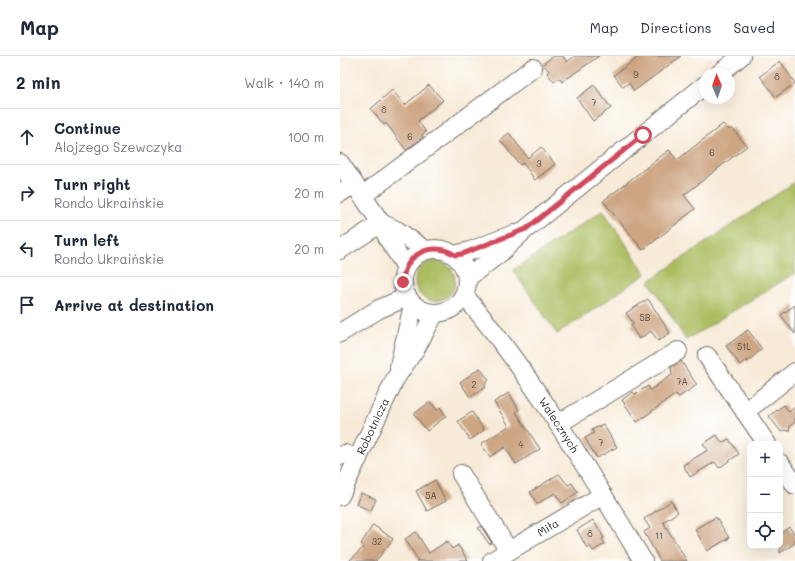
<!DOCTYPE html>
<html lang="en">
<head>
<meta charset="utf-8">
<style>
	:root { --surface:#fff; --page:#f2f2f3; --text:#1f2937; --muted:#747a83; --line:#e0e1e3 }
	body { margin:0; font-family:Mali,sans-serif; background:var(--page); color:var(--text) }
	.controls { position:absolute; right:12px; bottom:12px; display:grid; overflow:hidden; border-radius:8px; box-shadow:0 4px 16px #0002 }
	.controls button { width:36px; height:36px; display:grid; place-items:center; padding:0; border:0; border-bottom:1px solid var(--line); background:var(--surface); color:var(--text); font:20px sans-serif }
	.compass { position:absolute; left:359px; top:12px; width:36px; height:36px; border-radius:50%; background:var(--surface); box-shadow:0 4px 16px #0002; rotate:358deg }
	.stop { position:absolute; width:12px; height:12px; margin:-9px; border:3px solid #d1495b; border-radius:50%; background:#fff }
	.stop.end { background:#d1495b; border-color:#fff; box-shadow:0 1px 4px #0008 }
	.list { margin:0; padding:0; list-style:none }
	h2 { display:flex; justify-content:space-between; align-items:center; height:52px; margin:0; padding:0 16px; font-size:17px }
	h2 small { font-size:13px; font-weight:400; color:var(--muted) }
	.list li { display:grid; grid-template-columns:26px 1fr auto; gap:12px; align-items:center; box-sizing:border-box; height:56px; padding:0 16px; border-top:1px solid var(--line) }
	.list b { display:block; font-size:15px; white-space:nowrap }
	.list p { margin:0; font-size:13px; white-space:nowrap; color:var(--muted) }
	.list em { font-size:13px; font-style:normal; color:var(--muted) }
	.icon { flex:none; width:22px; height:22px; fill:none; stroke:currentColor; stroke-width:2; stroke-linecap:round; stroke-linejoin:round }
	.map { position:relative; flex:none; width:455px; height:505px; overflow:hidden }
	header { display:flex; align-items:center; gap:24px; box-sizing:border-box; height:56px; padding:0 20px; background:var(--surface); border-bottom:1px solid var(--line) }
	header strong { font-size:19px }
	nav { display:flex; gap:22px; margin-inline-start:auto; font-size:14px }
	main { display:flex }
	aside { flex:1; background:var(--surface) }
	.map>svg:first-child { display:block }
	.green { fill:#acbd60; stroke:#6c7446 }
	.building { fill:#cda582 }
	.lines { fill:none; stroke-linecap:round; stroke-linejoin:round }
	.minor-casing { stroke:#726e68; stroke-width:20 }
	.minor { stroke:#fff; stroke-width:18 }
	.route { stroke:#d1495b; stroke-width:5 }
	.labels { text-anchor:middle; stroke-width:4; stroke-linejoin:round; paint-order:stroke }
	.number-label { font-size:9px; fill:#544a41 }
	.street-label { font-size:11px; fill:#2b2b2b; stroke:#fff }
</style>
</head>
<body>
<header>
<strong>Map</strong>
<nav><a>Map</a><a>Directions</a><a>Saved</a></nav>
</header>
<main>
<aside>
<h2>2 min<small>Walk · 140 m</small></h2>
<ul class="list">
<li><svg class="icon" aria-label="ahead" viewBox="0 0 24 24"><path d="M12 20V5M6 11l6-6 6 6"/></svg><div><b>Continue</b><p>Alojzego Szewczyka</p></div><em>100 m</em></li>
<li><svg class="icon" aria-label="right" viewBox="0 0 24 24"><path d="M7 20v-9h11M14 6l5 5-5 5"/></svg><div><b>Turn right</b><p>Rondo Ukraińskie</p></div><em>20 m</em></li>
<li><svg class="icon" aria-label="left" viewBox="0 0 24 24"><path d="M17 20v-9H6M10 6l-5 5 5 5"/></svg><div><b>Turn left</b><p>Rondo Ukraińskie</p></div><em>20 m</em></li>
<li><svg class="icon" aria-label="arrive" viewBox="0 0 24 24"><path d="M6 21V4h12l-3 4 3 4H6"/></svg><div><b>Arrive at destination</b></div></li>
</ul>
</aside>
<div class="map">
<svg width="455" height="505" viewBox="0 0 455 505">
	<rect width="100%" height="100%" fill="#fff"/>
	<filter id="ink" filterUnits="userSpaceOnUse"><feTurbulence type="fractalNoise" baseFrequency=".025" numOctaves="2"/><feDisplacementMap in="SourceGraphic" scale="8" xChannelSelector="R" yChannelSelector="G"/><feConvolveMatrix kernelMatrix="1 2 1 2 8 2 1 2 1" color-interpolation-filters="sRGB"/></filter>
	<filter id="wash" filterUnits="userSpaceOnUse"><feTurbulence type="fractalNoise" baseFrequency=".012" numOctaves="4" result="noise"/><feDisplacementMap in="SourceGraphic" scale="16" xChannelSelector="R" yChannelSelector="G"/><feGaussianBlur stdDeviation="0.9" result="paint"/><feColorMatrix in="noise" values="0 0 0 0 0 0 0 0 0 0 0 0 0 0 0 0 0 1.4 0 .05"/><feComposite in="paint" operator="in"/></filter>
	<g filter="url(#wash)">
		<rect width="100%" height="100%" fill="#f7ebd8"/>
		<g class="green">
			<polygon points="455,126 455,217 346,284 309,225"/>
			<polygon points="263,154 306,218 217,278 173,214"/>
			<circle cx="95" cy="225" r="20"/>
		</g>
		<g id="blocks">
			<g class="building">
				<polygon points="213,0 223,0 227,6 235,0 259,0 222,26 219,22 214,26 207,17 209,15 203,8"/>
				<polygon points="300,0 341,0 294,35 289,27 283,31 274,19"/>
				<polygon points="440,5 455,27 436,41 420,20"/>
				<polygon points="89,29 103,44 78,65 86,76 82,79 83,81 66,94 46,67 44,69 31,53 52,34 65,49"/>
				<polygon points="254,29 271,52 253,65 237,42"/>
				<polygon points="383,68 389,74 392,72 407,90 344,139 355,153 303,194 263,145 329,94 337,104"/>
				<polygon points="169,77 188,102 201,91 215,108 195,124 183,107 180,109 160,84"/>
				<polygon points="308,243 330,277 318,285 311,275 299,283 291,270 294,268 286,257"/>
				<polygon points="455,249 455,278 441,259"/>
				<polygon points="408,274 422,293 407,306 406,304 400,309 386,290"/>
				<polygon points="341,305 357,329 339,341 336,338 297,366 282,344 293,336 295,338 308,330 310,334 332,319 331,311"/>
				<polygon points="140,312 149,324 144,328 146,331 130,341 120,326"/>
				<polygon points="169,337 179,354 176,356 200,393 176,408 165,391 150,401 141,388 169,370 154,346"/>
				<polygon points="90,346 97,354 100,351 106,360 87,375 74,358"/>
				<polygon points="444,349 449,356 455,351 455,366 450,370 449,375 444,374 441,376 429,360"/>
				<polygon points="132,356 144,374 130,384 118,365"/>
				<polygon points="263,368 277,391 257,402 245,382 254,377 252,374"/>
				<polygon points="377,379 382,387 389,383 399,398 379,412 375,406 350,421 343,409 368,394 363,388"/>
				<polygon points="219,418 228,429 232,427 238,436 222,447 215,437 197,448 190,436"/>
				<polygon points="95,424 106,445 87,455 76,435"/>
				<polygon points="21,437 36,443 31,455 16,448"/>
				<polygon points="331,445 338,456 323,466 347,505 320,505 304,476 310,472 304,463"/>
				<polygon points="376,461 389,482 367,495 355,473"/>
				<polygon points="253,464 264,482 262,483 265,488 253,495 250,490 247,492 237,474"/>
				<polygon points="33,469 53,483 36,505 9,505 24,491 21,488"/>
				<polygon points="141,470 152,487 149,488 138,472"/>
				<polygon points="449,471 455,479 455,487 440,497 440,478"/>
				<polygon points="76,476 89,497 107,485 112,493 118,489 128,505 76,505 78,504 65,483"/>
			</g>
		</g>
	</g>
	<g filter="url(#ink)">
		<use href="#blocks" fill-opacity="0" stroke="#726e68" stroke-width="1"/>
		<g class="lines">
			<g class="minor-casing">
				<g id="minor">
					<polyline points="379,18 401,0"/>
					<polyline points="0,107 41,167 48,183 66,211"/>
					<polyline points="0,137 14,128"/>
					<polyline points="22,140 193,12"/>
					<polyline points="41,167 58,175 85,194"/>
					<circle cx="95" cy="225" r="32"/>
					<polyline points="0,194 41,167"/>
					<polyline points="115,199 130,195 174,178"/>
					<polyline points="127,222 160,197 186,173 365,29"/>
					<path id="s1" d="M 124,239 C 193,321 248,414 303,505"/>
					<polyline points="0,277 39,253 67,241"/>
					<polyline points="367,300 427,388"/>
					<polyline points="59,310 73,249"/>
					<polyline points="405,356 455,316"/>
					<polyline points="218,368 338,295"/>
					<polyline points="0,400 5,398 18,403"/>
					<polyline points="440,407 455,429"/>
					<polyline points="121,418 169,495"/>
					<path id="s2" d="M 0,440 L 55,323 L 76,292 L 95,257"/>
					<path id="s3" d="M 152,505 L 263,439"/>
				</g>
			</g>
			<use href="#minor" class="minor"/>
		</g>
	</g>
	<g class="lines" filter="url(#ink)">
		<path class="route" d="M 63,226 C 63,199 92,184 115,199 L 122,198 L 186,173 L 303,79"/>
	</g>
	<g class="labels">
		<g class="number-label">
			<text x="296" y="22">9</text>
			<text x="437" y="24">8</text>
			<text x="254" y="50">7</text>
			<text x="44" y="57">8</text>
			<text x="70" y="84">6</text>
			<text x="372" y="100">6</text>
			<text x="199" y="111">3</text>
			<text x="305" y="265">5B</text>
			<text x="404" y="294">51L</text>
			<text x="342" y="329">7A</text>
			<text x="134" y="332">2</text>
			<text x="261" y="390">7</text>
			<text x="181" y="392">4</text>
			<text x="91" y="443">5A</text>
			<text x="250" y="481">8</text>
			<text x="319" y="483">11</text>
			<text x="37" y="489">32</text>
		</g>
		<g class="street-label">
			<text dy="4" stroke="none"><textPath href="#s1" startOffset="161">Walecznych</textPath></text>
			<text dy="4" stroke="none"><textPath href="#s2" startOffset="77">Robotnicza</textPath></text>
			<text dy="4" stroke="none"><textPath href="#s3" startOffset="65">Miła</textPath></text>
		</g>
	</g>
</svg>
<div class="controls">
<button>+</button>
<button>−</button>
<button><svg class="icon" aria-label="locate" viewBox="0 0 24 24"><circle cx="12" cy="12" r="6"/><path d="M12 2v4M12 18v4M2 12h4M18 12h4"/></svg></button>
</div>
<svg class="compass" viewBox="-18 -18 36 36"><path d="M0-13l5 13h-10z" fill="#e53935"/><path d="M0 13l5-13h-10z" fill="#747a83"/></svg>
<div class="stop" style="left:303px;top:79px"></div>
<div class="stop end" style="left:63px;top:226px"></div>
</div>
</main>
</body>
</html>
